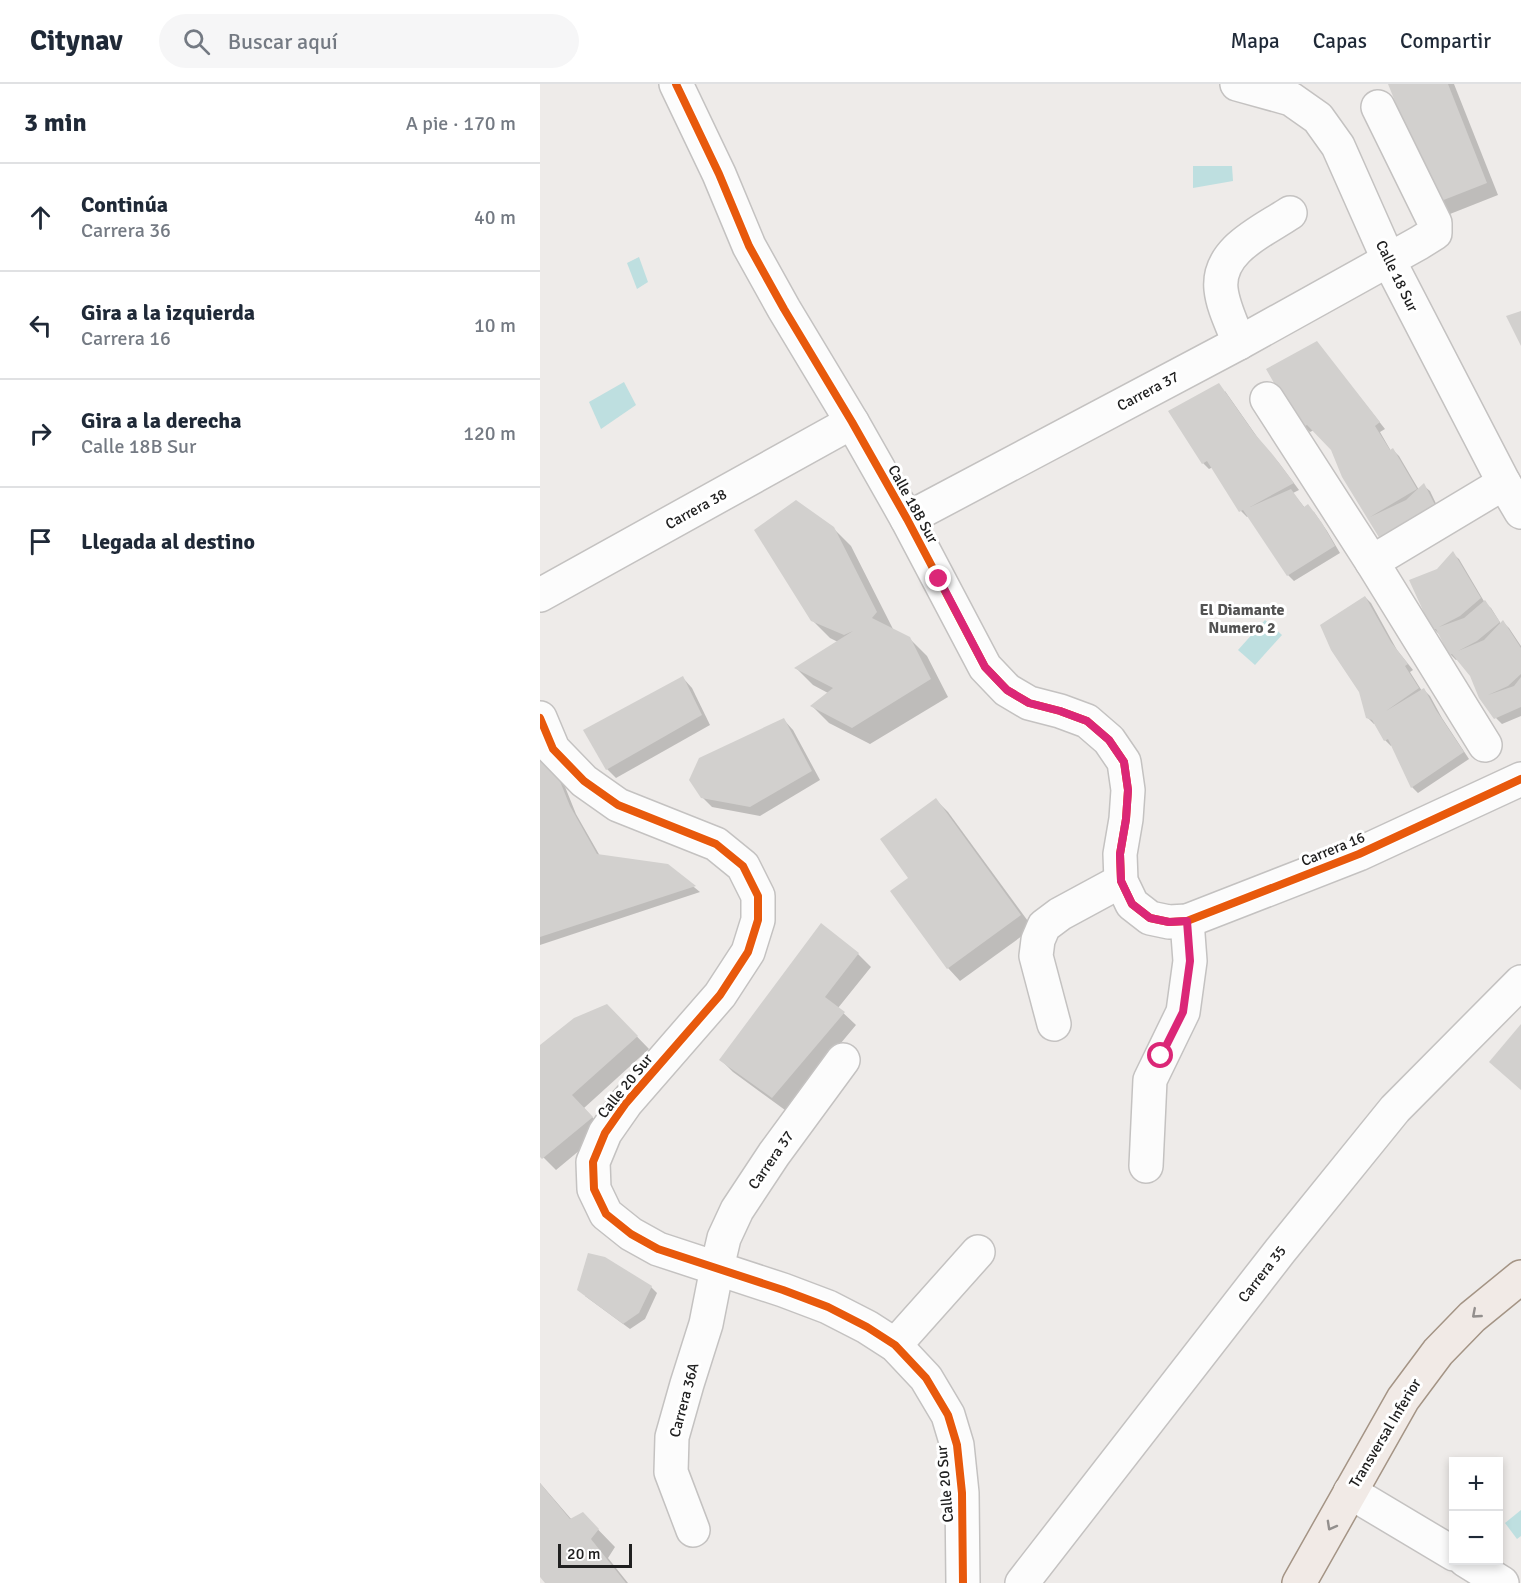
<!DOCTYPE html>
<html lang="es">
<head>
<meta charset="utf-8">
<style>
	:root { --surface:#fff; --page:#f6f6f7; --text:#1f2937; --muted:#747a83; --line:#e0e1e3 }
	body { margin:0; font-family:Signika,sans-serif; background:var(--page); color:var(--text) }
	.controls { position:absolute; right:18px; bottom:18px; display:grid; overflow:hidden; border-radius:0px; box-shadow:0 3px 9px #0003 }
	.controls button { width:54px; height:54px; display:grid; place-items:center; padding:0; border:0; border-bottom:2px solid var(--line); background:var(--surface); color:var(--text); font:30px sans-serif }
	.scale { position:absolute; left:18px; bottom:15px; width:74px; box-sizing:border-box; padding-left:6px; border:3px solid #202020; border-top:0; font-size:16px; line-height:21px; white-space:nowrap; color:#202020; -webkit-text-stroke:4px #fff; paint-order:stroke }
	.stop { position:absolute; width:18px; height:18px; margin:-14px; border:4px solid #db2777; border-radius:50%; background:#fff }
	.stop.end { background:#db2777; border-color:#fff; box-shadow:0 2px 6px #0008 }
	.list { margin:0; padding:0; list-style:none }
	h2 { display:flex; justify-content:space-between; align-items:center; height:78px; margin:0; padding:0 24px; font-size:26px }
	h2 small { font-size:20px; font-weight:400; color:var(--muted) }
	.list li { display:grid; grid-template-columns:39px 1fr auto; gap:18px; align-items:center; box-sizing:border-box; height:108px; padding:0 24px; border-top:2px solid var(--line) }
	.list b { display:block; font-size:22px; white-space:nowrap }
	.list p { margin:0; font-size:20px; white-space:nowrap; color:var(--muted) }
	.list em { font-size:20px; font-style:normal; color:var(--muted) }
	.icon { flex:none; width:33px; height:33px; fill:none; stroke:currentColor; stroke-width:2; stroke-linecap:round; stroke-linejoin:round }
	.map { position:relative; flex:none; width:981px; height:1499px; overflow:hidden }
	header { display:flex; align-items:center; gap:36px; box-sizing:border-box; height:84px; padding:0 30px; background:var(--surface); border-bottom:2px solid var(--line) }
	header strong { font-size:28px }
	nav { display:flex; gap:33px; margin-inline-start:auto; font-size:21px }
	.search { width:420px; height:54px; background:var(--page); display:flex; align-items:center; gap:15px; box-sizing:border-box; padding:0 21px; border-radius:33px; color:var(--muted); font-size:22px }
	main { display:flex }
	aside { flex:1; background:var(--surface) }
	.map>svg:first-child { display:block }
	.water { fill:#bedfe0 }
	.shadow { fill:#0003 }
	.building { fill:#d2d0ce }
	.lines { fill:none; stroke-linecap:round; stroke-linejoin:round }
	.minor-casing { stroke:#c4c2c1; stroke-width:36 }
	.major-casing { stroke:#a49485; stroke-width:36 }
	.minor { stroke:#fcfcfc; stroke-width:33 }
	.major { stroke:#f1eae6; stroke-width:33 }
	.cycleway-casing { stroke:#fff; stroke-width:11 }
	.cycleway { stroke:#e8590c; stroke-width:8 }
	.oneway { stroke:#938f8d }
	.route { stroke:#db2777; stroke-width:8 }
	.labels { text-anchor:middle; stroke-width:6; stroke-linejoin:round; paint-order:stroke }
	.street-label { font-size:15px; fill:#202020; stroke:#fff }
	.neighbourhood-label { font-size:16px; font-weight:bold; fill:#535353; stroke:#fff }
</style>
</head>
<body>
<header>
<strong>Citynav</strong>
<div class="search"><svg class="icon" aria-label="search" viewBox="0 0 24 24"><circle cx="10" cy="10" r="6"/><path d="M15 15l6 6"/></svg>Buscar aquí</div>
<nav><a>Mapa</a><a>Capas</a><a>Compartir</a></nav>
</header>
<main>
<aside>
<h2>3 min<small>A pie · 170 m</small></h2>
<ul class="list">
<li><svg class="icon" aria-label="ahead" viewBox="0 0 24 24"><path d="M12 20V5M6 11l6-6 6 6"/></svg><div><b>Continúa</b><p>Carrera 36</p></div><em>40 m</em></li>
<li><svg class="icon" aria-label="left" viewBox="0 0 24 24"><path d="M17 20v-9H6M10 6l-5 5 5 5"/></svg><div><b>Gira a la izquierda</b><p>Carrera 16</p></div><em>10 m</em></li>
<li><svg class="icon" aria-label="right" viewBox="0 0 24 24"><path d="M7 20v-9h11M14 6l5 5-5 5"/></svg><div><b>Gira a la derecha</b><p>Calle 18B Sur</p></div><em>120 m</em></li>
<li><svg class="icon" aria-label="arrive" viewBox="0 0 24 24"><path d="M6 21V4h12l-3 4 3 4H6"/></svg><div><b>Llegada al destino</b></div></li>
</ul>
</aside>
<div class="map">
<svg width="981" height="1499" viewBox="0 0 981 1499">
	<rect width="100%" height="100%" fill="#eeebe9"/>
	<g class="water">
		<polygon points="653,82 692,82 693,97 653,104"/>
		<polygon points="99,173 108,198 97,205 87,179"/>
		<polygon points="84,298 96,321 61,345 49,318"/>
		<polygon points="725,536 742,551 715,581 698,566"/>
		<polygon points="981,1426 981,1452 977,1455 965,1439"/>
	</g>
	<g class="shadow">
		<polygon points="850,0 914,0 958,111 910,130 898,118"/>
		<polygon points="777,259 845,345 840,348 851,367 853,366 859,372 879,406 884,402 890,407 901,430 842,454 792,366 774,346 770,348 764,342"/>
		<polygon points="685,307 720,357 739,379 759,406 753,409 765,424 774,428 787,447 800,469 754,497 748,491 709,432 707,433 701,427 673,383 669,385 663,379"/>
		<polygon points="293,444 311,462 354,547 369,554 387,572 408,613 330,660 289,639 272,622 288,609 273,601 256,584 298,558 290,554 272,536"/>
		<polygon points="913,470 919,475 945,519 951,524 961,540 963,538 969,544 981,562 981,632 962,640 956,634 931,591 918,575 916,576 910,570 900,551 894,545 898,487"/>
		<polygon points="825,513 831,519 857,566 873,586 870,588 882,607 884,606 890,612 902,634 929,675 878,709 872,703 852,661 851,662 845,656 837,640 834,640 827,633"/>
		<polygon points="143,594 152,604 170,641 76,694 67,685"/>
		<polygon points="244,636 253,646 280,696 220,732 172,723 162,713"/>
		<polygon points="0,669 13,673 36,730 60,772 127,781 160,808 0,861"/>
		<polygon points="396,716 408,728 493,844 420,897 408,884 370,794"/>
		<polygon points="281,841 318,870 331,883 298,924 316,941 245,1026 193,988 181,976"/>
		<polygon points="79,934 109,965 44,1024 64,1046 16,1086 0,1070 0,963"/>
		<polygon points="111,1203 117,1209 105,1235 90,1245 45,1212"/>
		<polygon points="0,1399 32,1436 43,1430 75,1463 68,1474 88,1499 7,1499 0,1491"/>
	</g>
	<g class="building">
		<polygon points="848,0 908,0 947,99 896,119"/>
		<polygon points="981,227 981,262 966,232"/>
		<polygon points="777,257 840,338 835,342 850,366 853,364 877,405 830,433 866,416 884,399 896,423 840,455 802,393 791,366 767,341 763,343 742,313 726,285"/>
		<polygon points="679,299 714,349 733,371 754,399 710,423 751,405 764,423 768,420 782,439 795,462 747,492 703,426 699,428 667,377 662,380 628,327"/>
		<polygon points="256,416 294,443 337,528 332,534 370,553 391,595 312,644 270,622 293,604 254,584 313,547 304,551 271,537 214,446"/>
		<polygon points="913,467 941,514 920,532 899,543 924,534 945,516 960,538 937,557 918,567 944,556 963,536 981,564 981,590 968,602 948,611 974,602 981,593 981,623 954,635 939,614 930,592 912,570 909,571 896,545 892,546 869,496 897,485"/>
		<polygon points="825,512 851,558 868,580 865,582 879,604 846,627 884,604 896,626 924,668 871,704 848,655 844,657 832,636 826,634 819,608 791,566 780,541"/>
		<polygon points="143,592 162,631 66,686 43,646"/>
		<polygon points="244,634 272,687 210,723 161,714 149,696 159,674"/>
		<polygon points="7,665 30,722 57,770 128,780 156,802 0,853 0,667"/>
		<polygon points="396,714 481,831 407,885 350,807 368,794 340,755"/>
		<polygon points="281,839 319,869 285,913 305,928 232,1014 179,976"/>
		<polygon points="67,920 98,952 32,1011 53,1033 2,1075 0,1073 0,961 34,934"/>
		<polygon points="981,940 981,1006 949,978"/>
		<polygon points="48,1169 65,1173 112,1202 99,1229 83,1240 37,1206"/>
		<polygon points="0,1399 30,1435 43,1428 59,1445 51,1455 86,1499 5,1499 0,1493"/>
	</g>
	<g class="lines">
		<g class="minor-casing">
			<g id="minor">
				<polyline points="136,0 179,90 209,162 244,225 312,338 367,435 445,583 467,606 489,619 520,627 547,637 569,656 584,678 588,706 586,735 580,770 581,797 592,820 610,834 629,838 647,837 819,770 981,695"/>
				<polyline points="697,0 751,15 778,34 798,62 849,177 964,399 981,428"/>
				<path d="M 699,259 C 693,242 683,224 681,205 C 677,166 723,147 750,129"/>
				<polyline points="727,315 832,478 945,661"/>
				<polyline points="367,435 699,259 879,159 895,149 895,139 838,23"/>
				<polyline points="832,478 964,399"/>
				<polyline points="0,511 312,338"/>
				<polyline points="0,634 13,665 44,697 78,721 176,760 203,782 218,812 218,836 208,868 180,911 86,1019 65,1049 53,1078 54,1105 66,1130 91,1150 118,1165 243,1206 288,1223 327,1243 355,1261 386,1294 408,1331 417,1361 422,1409 423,1499"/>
				<polyline points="514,940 496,872 498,856 504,842 520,830 581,797"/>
				<polyline points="606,1082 610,996 643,928 650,877 647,837"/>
				<polyline points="355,1261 438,1168"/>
				<polyline points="810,1408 914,1470"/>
				<polyline points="153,1446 131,1388 132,1353 147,1300 166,1240 177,1184 184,1154 197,1126 234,1070 303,976"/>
				<polyline points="925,1476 962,1499"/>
				<polyline points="482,1499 740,1167 855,1025 981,898"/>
			</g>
		</g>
		<g class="major-casing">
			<polyline id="major" points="759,1499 863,1315 898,1268 932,1233 981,1193"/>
		</g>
		<use href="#minor" class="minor"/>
		<use href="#major" class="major"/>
		<g class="cycleway-casing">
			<g id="cycleway">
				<polyline points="136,0 179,90 209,162 244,225 312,338 367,435 445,583 467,606 489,619 520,627 547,637 569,656 584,678 588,706 586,735 580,770 581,797 592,820 610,834 629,838 647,837 819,770 981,695"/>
				<polyline points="0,634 13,665 44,697 78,721 176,760 203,782 218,812 218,836 208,868 180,911 86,1019 65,1049 53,1078 54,1105 66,1130 91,1150 118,1165 243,1206 288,1223 327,1243 355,1261 386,1294 408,1331 417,1361 422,1409 423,1499"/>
			</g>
		</g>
		<use href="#cycleway" class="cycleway"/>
	</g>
	<defs><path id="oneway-chevron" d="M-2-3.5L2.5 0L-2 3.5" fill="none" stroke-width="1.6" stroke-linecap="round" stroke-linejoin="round" transform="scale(1.5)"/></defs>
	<g class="oneway">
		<use href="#oneway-chevron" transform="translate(936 1230) rotate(139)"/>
		<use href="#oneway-chevron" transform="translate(791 1442) rotate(119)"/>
	</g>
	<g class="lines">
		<polyline class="route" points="399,495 445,583 467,606 489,619 520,627 547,637 569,656 584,678 588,706 586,735 580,770 581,797 592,820 610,834 629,838 647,837 650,877 643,928 621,972"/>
	</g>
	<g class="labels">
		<g class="street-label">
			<text transform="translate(857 192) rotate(64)" y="5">Calle 18 Sur</text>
			<text transform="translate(608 307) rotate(-28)" y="5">Carrera 37</text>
			<text transform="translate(373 420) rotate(61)" y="5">Calle 18B Sur</text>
			<text transform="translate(156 425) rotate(-29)" y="5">Carrera 38</text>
			<text transform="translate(793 765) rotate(-22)" y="5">Carrera 16</text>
			<text transform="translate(85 1002) rotate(-51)" y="5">Calle 20 Sur</text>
			<text transform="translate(231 1076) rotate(-55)" y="5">Carrera 37</text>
			<text transform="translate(722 1190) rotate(-52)" y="5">Carrera 35</text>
			<text transform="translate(144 1316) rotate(-75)" y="5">Carrera 36A</text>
			<text transform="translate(845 1349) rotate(-59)" y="5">Transversal Inferior</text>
			<text transform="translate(405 1400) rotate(-95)" y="5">Calle 20 Sur</text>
		</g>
		<g class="neighbourhood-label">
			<text x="702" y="531">El Diamante<tspan x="702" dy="18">Numero 2</tspan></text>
		</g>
	</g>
</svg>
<div class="controls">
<button>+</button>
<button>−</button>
</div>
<div class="scale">20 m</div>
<div class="stop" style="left:621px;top:972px"></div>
<div class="stop end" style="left:399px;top:495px"></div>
</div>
</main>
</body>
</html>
